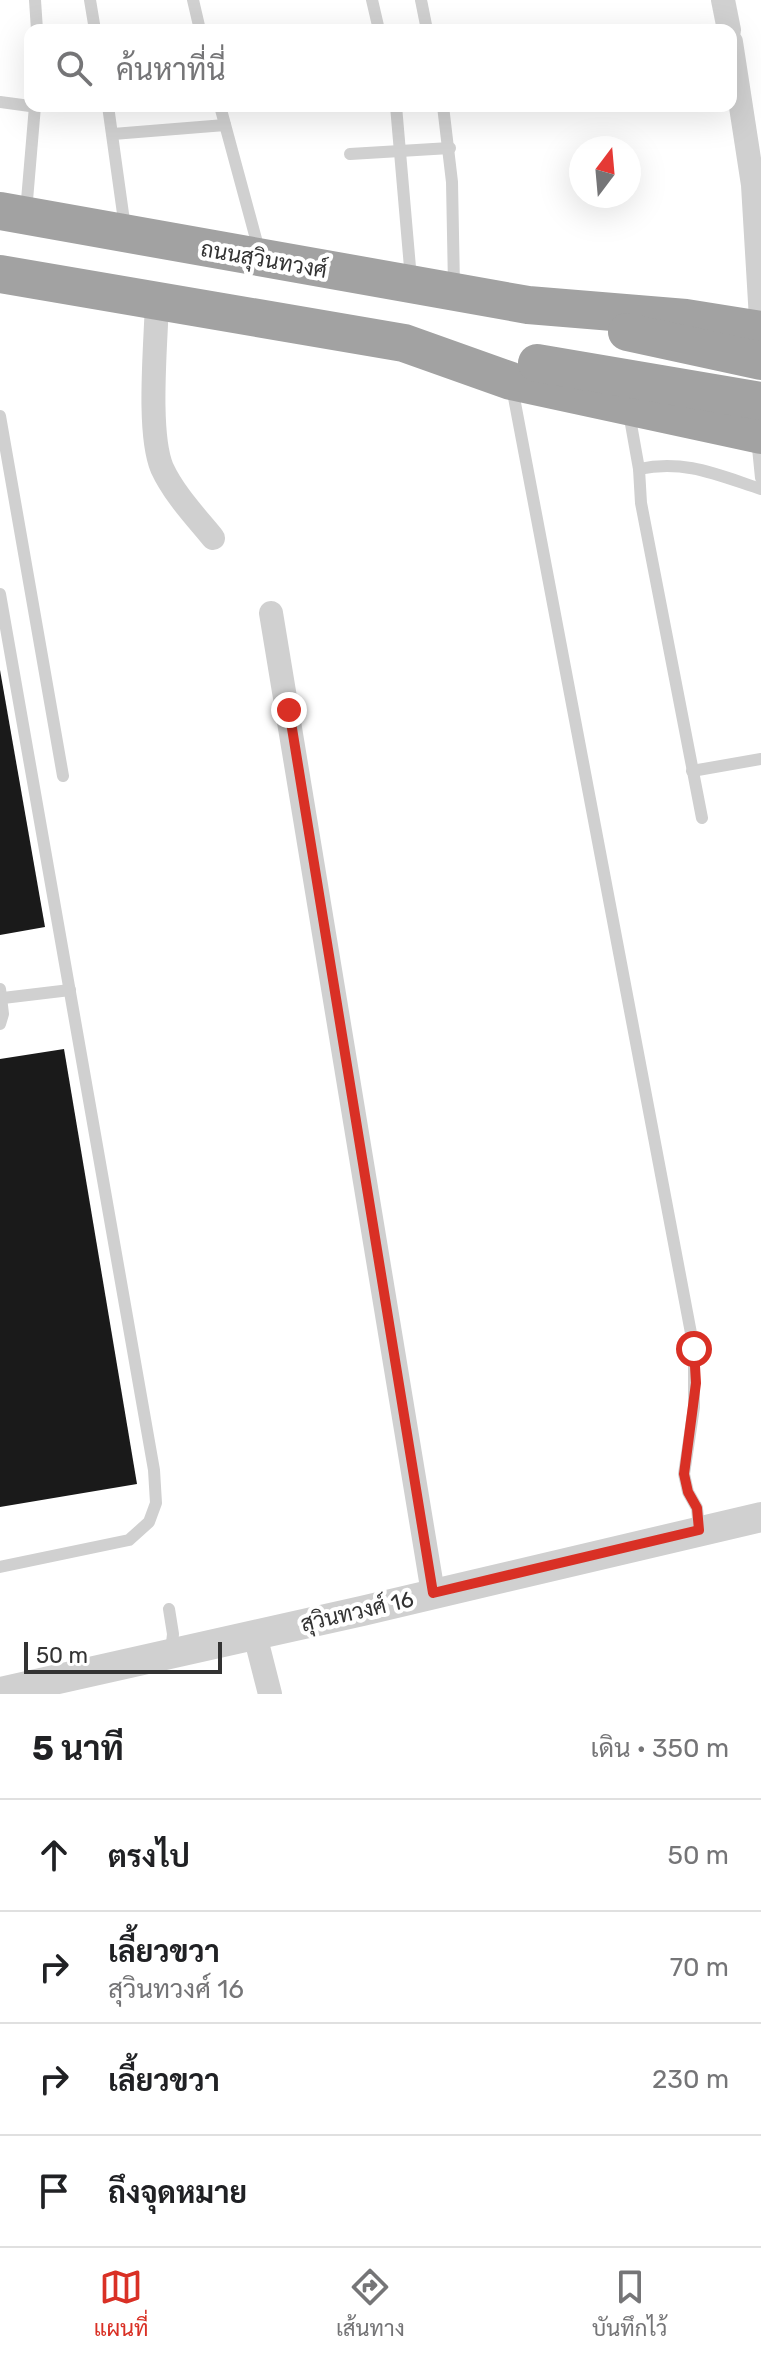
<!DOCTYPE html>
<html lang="th">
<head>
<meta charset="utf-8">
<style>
	:root { --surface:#fff; --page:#f6f6f6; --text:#202124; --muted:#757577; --line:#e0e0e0; --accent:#d93025 }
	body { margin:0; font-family:Rubik,Sarabun,sans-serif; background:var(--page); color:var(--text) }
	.compass { position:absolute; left:569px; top:136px; width:72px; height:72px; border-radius:50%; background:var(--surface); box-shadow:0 8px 32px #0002; rotate:16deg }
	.scale { position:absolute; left:24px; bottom:20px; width:198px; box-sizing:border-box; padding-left:8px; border:4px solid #333; border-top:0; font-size:22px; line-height:28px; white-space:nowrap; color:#333; -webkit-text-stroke:6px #fff; paint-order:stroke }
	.stop { position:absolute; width:24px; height:24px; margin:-18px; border:6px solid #d93025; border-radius:50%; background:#fff }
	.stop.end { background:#d93025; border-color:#fff; box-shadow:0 2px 8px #0008 }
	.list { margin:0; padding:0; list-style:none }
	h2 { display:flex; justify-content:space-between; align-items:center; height:104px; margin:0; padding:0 32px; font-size:34px }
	h2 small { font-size:26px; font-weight:400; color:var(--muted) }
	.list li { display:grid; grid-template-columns:52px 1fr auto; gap:24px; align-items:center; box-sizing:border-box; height:112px; padding:0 32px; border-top:2px solid var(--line) }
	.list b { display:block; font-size:30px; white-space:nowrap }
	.list p { margin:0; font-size:26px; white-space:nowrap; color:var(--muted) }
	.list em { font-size:26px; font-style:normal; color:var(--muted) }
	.icon { flex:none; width:44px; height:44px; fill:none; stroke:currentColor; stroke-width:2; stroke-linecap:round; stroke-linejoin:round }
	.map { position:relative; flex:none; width:761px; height:1694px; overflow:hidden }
	.search { position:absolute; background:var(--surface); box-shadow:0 8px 32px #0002; left:24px; right:24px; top:24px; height:88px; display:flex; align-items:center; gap:20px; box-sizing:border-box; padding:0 28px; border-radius:16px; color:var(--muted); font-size:30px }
	.sheet { height:552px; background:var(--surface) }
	nav { display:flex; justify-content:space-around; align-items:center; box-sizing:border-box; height:112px; border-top:2px solid var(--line); background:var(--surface); font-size:22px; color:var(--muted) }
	nav a { display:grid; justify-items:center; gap:4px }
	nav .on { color:var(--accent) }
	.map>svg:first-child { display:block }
	.building { fill:#1a1a1a }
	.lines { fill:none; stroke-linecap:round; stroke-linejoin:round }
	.service { stroke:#d0d0d0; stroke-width:12 }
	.minor { stroke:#d0d0d0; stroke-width:24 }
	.tertiary { stroke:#d0d0d0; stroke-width:30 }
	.trunk { stroke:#a2a2a2; stroke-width:38 }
	.route { stroke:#d93025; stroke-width:10 }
	.labels { text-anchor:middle; stroke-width:8; stroke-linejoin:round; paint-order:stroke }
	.street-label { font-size:22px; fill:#333; stroke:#fff }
</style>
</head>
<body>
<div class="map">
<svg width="761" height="1694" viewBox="0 0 761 1694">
	<rect width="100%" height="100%" fill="#fff"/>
	<g class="building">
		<polygon points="0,670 45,927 0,935"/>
		<polygon points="64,1049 137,1484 0,1507 0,1059"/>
	</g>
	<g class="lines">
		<g class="service">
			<polyline points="35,0 37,30"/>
			<polyline points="90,0 95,30"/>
			<polyline points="193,0 200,30"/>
			<polyline points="372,0 379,30"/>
			<polyline points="421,0 427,30"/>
			<polyline points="0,102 30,106"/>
			<polyline points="108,106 125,228"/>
			<polyline points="220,106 259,250"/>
			<polyline points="396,106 411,279"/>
			<polyline points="443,106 452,182 454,286"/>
			<polyline points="113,134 225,125"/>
			<polyline points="350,154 450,148"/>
			<polyline points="26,212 35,106"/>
			<polyline points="512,387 694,1349 694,1407 684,1474 688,1492 697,1508 699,1530"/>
			<polyline points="629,413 639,469"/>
			<polyline points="0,416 63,776"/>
			<polyline points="757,438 761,478"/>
			<polyline points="0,594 154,1470 156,1503 149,1522 129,1540 0,1567"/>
			<polyline points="692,771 761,759"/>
			<path d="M 702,818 L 641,503 L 639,469 C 684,459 718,475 761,489"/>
			<polyline points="0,989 3,1014 0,1024"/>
			<polyline points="3,998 70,990"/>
			<polyline points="169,1609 173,1634 171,1653"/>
		</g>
		<g class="minor">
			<polyline points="723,0 729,30"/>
			<polyline points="731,42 753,185 761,319"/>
			<path d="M 157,301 C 156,342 147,432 162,468 C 174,494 195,516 213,538"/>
			<polyline points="271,613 433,1593"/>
			<polyline points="255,1635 270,1694"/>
		</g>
		<polyline class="tertiary" points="0,1692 362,1611 761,1517"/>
		<g class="trunk">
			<polyline points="0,211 528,305 686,318 761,330"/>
			<polyline points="0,274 404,343 511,381 761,435"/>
			<polyline points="627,332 761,361"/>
			<polyline points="537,363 761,401"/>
		</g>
	</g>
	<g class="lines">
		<polyline class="route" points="289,710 433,1593 699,1530 697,1508 688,1492 684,1474 696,1383 694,1349"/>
	</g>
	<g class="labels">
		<g class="street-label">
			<text transform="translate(264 259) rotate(10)" y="8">ถนนสุวินทวงศ์</text>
			<text transform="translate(357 1611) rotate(-13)" y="8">สุวินทวงศ์ 16</text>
		</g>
	</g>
</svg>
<svg class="compass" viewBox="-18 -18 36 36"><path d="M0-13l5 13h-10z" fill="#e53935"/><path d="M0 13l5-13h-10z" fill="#757577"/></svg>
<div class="scale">50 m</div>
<div class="stop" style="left:694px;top:1349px"></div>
<div class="stop end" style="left:289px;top:710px"></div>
<div class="search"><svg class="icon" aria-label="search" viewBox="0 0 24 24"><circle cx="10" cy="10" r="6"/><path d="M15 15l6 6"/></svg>ค้นหาที่นี่</div>
</div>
<section class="sheet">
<h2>5 นาที<small>เดิน · 350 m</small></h2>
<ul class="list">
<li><svg class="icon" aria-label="ahead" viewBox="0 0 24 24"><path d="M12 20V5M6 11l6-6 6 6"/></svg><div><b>ตรงไป</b></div><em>50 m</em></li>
<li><svg class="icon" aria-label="right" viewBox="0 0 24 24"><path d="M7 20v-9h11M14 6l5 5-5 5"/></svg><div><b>เลี้ยวขวา</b><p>สุวินทวงศ์ 16</p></div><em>70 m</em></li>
<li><svg class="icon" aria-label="right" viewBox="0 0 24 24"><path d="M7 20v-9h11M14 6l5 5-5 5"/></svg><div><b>เลี้ยวขวา</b></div><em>230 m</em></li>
<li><svg class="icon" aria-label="arrive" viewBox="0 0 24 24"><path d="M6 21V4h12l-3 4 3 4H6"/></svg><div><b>ถึงจุดหมาย</b></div></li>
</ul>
</section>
<nav>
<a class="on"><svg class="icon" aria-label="map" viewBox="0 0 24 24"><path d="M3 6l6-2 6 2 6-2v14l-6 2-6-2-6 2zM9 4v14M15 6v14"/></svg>แผนที่</a>
<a><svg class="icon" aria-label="directions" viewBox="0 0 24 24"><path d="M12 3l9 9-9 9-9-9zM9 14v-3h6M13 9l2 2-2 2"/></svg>เส้นทาง</a>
<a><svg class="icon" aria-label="saved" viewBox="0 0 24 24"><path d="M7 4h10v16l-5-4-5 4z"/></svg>บันทึกไว้</a>
</nav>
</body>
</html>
